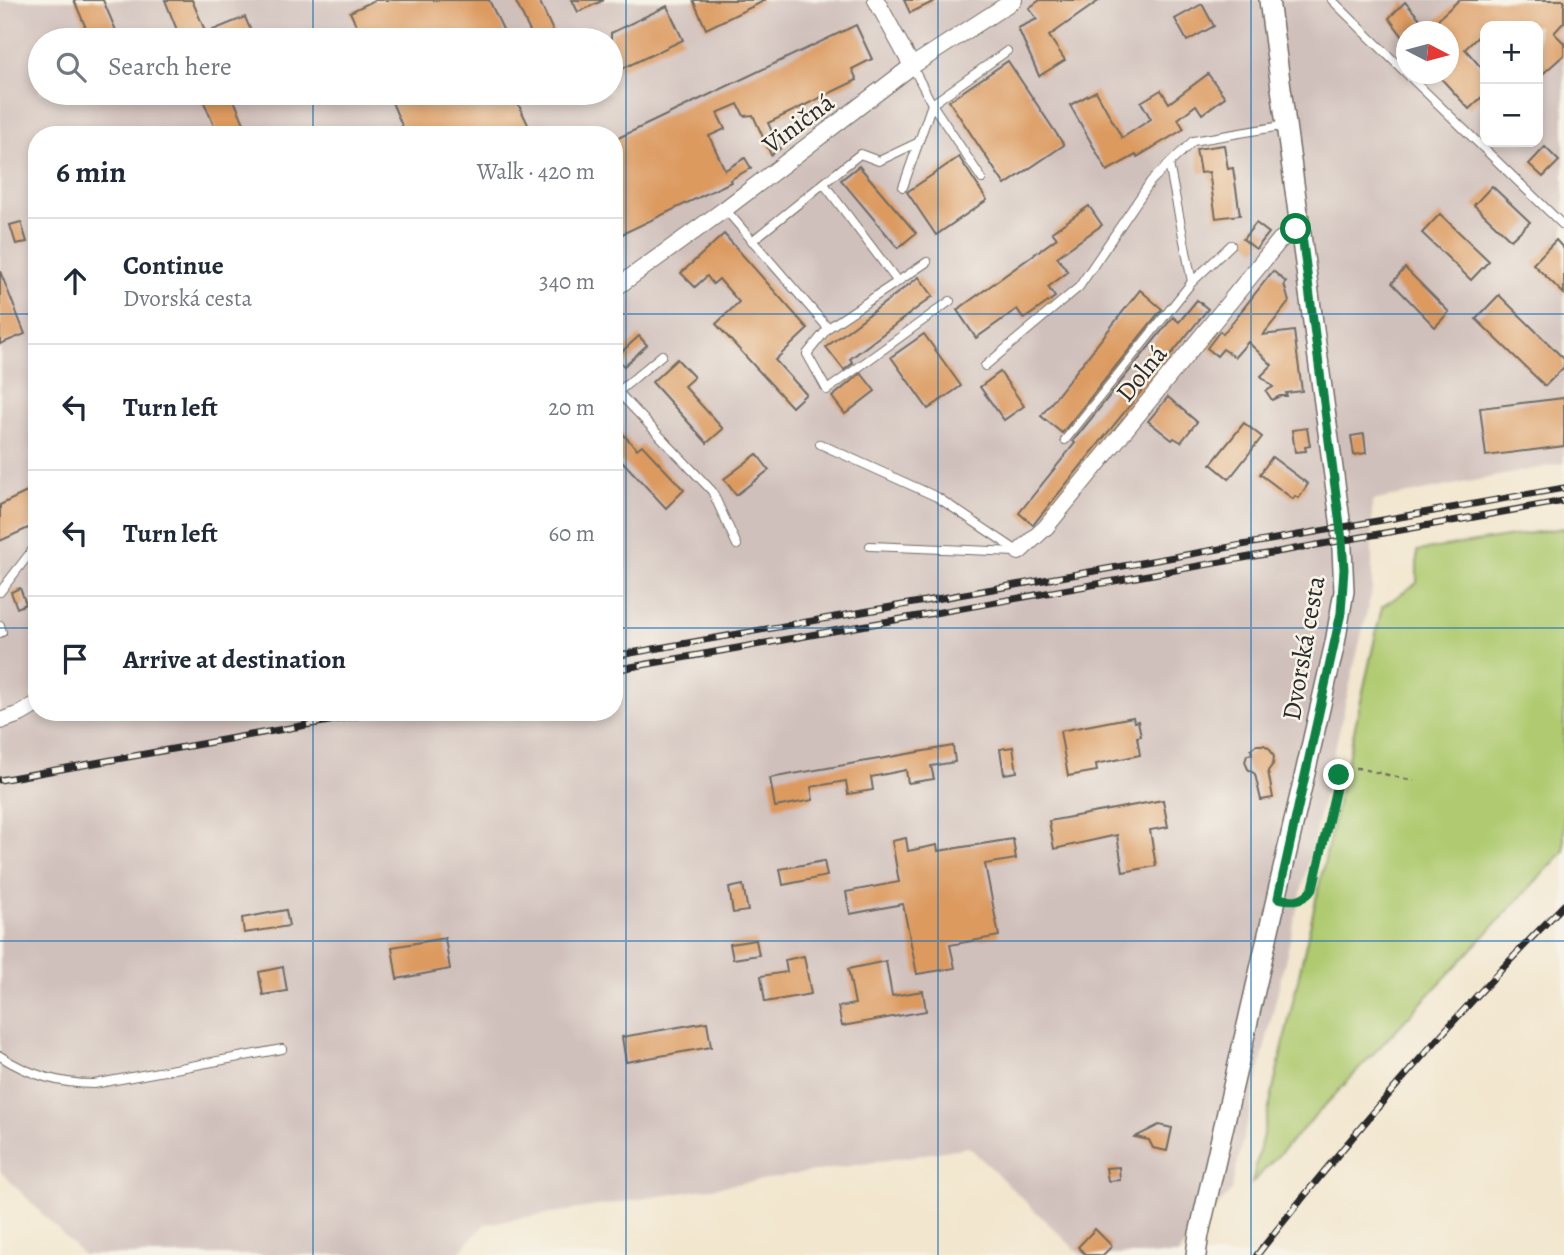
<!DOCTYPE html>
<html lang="en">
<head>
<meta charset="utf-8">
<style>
	:root { --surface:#fff; --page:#f6f6f7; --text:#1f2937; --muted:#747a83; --line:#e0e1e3 }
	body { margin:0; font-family:Alegreya,serif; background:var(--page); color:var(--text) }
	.controls { position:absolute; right:21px; top:21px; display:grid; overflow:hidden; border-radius:14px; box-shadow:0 4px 10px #0003 }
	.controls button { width:63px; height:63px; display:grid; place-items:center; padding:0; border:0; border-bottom:2px solid var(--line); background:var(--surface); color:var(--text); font:35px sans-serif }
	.compass { position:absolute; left:1396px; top:21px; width:63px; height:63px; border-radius:50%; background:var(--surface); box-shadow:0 4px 10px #0003; rotate:96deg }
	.stop { position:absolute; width:21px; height:21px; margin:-16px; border:5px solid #0b8043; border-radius:50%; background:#fff }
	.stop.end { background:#0b8043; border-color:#fff; box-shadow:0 2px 7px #0008 }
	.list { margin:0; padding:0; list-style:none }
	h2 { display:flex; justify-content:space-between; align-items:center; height:91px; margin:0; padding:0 28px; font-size:30px }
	h2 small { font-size:23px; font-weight:400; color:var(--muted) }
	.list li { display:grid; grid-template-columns:46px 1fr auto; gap:21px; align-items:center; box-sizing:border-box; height:126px; padding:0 28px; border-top:2px solid var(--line) }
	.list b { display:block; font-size:26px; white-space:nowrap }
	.list p { margin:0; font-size:23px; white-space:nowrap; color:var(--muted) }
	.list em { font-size:23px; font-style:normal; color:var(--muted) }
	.icon { flex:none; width:38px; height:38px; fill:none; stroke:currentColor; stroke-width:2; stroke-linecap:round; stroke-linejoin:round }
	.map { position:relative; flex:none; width:1564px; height:1255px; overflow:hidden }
	.search { position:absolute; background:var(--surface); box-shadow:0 4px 10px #0003; left:28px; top:28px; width:595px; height:77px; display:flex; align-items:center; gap:18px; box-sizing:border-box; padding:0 24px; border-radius:38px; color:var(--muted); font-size:26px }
	.panel { position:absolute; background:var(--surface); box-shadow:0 4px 10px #0003; left:28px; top:126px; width:595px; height:595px; border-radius:28px }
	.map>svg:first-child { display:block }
	.industrial { fill:#d0c0bb; fill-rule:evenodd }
	.green { fill:#afca70; stroke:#6d7a4e; stroke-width:2 }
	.building { fill:#dc9a5f }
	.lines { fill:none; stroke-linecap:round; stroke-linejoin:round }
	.service-casing { stroke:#716c64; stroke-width:10 }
	.minor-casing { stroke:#716c64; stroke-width:18 }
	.tertiary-casing { stroke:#716c64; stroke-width:22 }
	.path { stroke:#716c64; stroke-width:2.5; stroke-dasharray:5 5; stroke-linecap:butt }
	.service { stroke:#fff; stroke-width:8 }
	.minor { stroke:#fff; stroke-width:16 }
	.tertiary { stroke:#fff; stroke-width:19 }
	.rail-casing { stroke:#2b2b2b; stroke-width:7 }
	.rail { stroke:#f7f3e8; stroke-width:4.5; stroke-dasharray:13; stroke-linecap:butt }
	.route { stroke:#0b8043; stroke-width:9 }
	.grid { fill:none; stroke:#1f6fb2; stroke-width:2; stroke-opacity:0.55 }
	.labels { text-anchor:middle; stroke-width:5; stroke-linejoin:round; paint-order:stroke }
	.street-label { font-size:26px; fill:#2b2b2b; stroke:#f7f3e8 }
</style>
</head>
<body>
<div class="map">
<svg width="1564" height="1255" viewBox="0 0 1564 1255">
	<rect width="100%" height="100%" fill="#f7f3e8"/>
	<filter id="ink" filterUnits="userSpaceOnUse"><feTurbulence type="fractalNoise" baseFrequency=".0143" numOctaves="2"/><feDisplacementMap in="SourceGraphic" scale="14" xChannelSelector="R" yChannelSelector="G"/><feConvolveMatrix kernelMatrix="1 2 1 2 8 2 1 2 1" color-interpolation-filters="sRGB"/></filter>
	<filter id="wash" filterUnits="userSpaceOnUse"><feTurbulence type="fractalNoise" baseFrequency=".00686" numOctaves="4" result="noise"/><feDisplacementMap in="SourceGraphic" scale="28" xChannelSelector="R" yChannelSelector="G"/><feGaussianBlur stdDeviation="1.57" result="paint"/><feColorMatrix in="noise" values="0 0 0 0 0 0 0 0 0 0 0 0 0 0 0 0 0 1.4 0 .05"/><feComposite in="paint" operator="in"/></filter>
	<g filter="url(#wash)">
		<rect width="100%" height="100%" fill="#f2e6ce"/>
		<path class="industrial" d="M 0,0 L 1564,0 L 1564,463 L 1372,501 L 1372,590 L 1231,1191 L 1177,1255 L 1081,1255 L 969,1147 L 485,1224 L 457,1255 L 83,1255 L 0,1171 ZM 1485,26 L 1538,26 L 1538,142 L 1485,142 ZM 1406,32 L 1448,32 L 1448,74 L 1406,74 ZM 40,40 L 611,40 L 611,93 L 40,93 ZM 37,135 L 614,135 L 614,712 L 37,712 Z"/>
		<polygon class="green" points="1564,528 1564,851 1252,1183 1382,607 1417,583 1417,551"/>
		<g id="blocks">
			<g class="building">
				<polygon points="74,0 103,0 120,40 91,40"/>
				<polygon points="165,0 192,0 206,33 245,17 253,36 242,40 181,40"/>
				<polygon points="375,0 489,0 508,40 363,40 350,12"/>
				<polygon points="515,0 539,0 557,40 534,40"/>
				<polygon points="572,0 604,0 578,12"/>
				<polygon points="693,0 766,0 706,29"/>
				<polygon points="904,0 937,0 910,13"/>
				<polygon points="1040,0 1100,0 1049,36 1065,60 1039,76 1018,28 1037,19 1029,8"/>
				<polygon points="1459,0 1564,0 1564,22 1554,33 1564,43 1564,55 1538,78 1538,26 1485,26 1485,30 1465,49 1485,72 1485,94 1469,109 1437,74 1448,74 1448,32 1406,32 1406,41 1389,18 1405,2 1428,28"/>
				<polygon points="1202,4 1214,26 1187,41 1175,19"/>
				<polygon points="667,6 683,40 611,74 611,33"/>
				<polygon points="856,25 872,59 852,69 857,80 768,123 780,149 771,155 753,115 744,116 738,104 717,113 725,129 709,136 725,170 745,158 751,168 730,180 731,182 614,238 614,140"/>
				<polygon points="1008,61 1064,145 1005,185 949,101"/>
				<polygon points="1208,74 1225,97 1202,114 1196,105 1178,119 1184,129 1137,157 1136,155 1107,171 1070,105 1096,91 1122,138 1151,119 1141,102 1161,90 1169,103"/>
				<polygon points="200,93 231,93 249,135 218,135"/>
				<polygon points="388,93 513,93 533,135 406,135"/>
				<polygon points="1224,145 1228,169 1233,168 1240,215 1216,218 1209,172 1200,173 1196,149"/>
				<polygon points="1545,147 1559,161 1543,177 1529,164"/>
				<polygon points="959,157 987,200 936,235 907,192"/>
				<polygon points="859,166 916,233 898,248 841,180"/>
				<polygon points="1492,186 1530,222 1511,240 1474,205"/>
				<polygon points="1089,206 1102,225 1057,257 1068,272 1048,287 1055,297 1024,319 1017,309 976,338 957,310 1057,238 1052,232"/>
				<polygon points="1440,214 1489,261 1471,280 1422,233"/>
				<polygon points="21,222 27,242 16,244 10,225"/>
				<polygon points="1256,223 1269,233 1256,249 1243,239"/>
				<polygon points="724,234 808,329 775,360 806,394 792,407 716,324 739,302 719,279 713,284 707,276 695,287 681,273"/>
				<polygon points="1556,240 1564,249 1564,294 1533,264"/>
				<polygon points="1405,268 1449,312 1435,327 1392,283"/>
				<polygon points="0,271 25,334 0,344"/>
				<polygon points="1273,271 1286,282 1284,284 1289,302 1263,335 1294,331 1302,391 1286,393 1287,396 1280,396 1272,400 1266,391 1273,387 1261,376 1272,365 1248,342 1235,357 1223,349 1217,356 1207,348 1220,331 1223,334"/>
				<polygon points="919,277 933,296 850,359 853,363 844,370 826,347"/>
				<polygon points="1140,290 1162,309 1062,433 1041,416"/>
				<polygon points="1499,295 1564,359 1564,367 1545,386 1476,319"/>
				<polygon points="1197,300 1208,309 1033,525 1019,513 1075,443 1073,441 1173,317 1179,322"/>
				<polygon points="924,334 961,386 928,409 891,357"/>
				<polygon points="639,336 647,345 624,366 616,357"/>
				<polygon points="677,359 694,377 684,386 723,429 707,443 652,382"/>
				<polygon points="1000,372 1024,406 1004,420 980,387"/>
				<polygon points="861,373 875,391 845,414 832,397"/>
				<polygon points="1168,397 1197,422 1181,442 1174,438 1172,440 1148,421"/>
				<polygon points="1564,398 1564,446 1486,456 1480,408"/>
				<polygon points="1244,423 1262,437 1229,479 1211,464"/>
				<polygon points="614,425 637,449 642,445 684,490 666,508 623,462 620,464 614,458"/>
				<polygon points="1307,428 1310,446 1305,447 1306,451 1295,452 1292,430"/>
				<polygon points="1364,434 1366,453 1354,455 1351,436"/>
				<polygon points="757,454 769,470 736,495 724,479"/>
				<polygon points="1272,457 1308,484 1299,498 1295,496 1293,499 1260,474"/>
				<polygon points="37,487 37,524 0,541 0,505"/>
				<polygon points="20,588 26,604 17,608 11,592"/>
				<polygon points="1133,717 1134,722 1138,721 1141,736 1137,737 1140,755 1096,764 1097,771 1068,776 1060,731"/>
				<polygon points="1256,745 1264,745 1270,749 1274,757 1273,764 1268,771 1273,798 1261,800 1255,774 1248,769 1245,762 1247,755 1252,754 1251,749"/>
				<polygon points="953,746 955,762 931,766 934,779 908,783 906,770 871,777 873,790 848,794 846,781 811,787 813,800 775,807 770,778"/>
				<polygon points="1013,747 1017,772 1004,774 1000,749"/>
				<polygon points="1163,800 1168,827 1150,830 1156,866 1123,872 1117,835 1054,849 1049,821"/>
				<polygon points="906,838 908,851 937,845 938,851 1013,839 1016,859 985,864 999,936 950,945 955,968 917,974 903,904 850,914 846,892 899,882 892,841"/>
				<polygon points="824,861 827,876 783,885 780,869"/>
				<polygon points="743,885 748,911 733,913 729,888"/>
				<polygon points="286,910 289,926 244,933 242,918"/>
				<polygon points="445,938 450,969 397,979 392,947"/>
				<polygon points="756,940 759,955 733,959 730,944"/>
				<polygon points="804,956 811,994 765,1002 761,976 787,972 785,960"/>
				<polygon points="886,961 892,996 923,991 926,1011 842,1026 838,1007 855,1004 848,969"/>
				<polygon points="283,967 287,991 263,995 259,972"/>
				<polygon points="707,1022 711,1047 626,1062 622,1037"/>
				<polygon points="1159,1125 1172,1128 1167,1151 1153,1148 1149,1140 1135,1137"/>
				<polygon points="1119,1167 1120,1180 1108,1181 1106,1168"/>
				<polygon points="1095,1229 1112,1246 1103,1255 1086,1255 1078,1247"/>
			</g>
		</g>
	</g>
	<g filter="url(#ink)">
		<use href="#blocks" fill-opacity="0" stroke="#716c64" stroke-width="2"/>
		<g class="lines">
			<g class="service-casing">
				<g id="service">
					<polyline points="1332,0 1406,73"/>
					<polyline points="912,66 932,104 1007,51"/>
					<polyline points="1407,74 1564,226"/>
					<polyline points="1169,164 1192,282"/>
					<polyline points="824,184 898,282"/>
					<polyline points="903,187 932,104 982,179"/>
					<polyline points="725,209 828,328 807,354 827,390 950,301"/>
					<polyline points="752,241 860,154 879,161 919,142"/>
					<polyline points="828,328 927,262"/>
					<polyline points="985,366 1079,287 1151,181 1193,141 1287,125"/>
					<polyline points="614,391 618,392 662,355"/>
					<polyline points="618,392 712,491 737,545"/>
					<polyline points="1065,440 1192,282 1231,245"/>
					<polyline points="820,444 937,497 1019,552"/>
					<polyline points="870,546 1016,552"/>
					<polyline points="0,592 37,544"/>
					<polyline points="0,625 2,632 0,633"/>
					<path d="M 0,1056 C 29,1075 59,1084 94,1084 L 282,1049"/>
				</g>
			</g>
			<g class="minor-casing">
				<g id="minor">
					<polyline points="876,0 912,66"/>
					<polyline points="614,289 725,209 912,66 1014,0"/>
					<polyline points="1019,552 1046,527 1280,240 1301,227"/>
					<polyline points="0,721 20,714 37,704"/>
				</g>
			</g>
			<g class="tertiary-casing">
				<polyline id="tertiary" points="1196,1255 1199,1234 1335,643 1344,591 1341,527 1269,0"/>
			</g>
			<polyline class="path" points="1291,900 1306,896 1315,882 1339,775 1350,768 1358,768 1414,781"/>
			<use href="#service" class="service"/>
			<use href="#minor" class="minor"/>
			<use href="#tertiary" class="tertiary"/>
			<g class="rail-casing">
				<g id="rail">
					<polyline points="614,656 1564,488"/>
					<polyline points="614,670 1564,501"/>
					<polyline points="0,780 379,712"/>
					<path d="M 1257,1255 C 1353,1133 1454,1015 1564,905"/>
				</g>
			</g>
			<use href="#rail" class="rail"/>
		</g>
	</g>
	<g class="lines" filter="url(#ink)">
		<path class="route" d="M 1296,229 L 1301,228 L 1342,540 L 1344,569 L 1341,613 L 1278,898 C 1292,901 1304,902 1313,888 L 1339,775"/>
	</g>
	<path class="grid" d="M 313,0 L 313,40M 626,0 L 626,1255M 938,0 L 938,1255M 1251,0 L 1251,1255M 313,93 L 313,135M 0,314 L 37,314M 614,314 L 1564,314M 0,628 L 37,628M 614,628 L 1564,628M 313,712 L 313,1255M 0,941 L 1564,941"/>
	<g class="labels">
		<g class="street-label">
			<text transform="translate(798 123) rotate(-37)" y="9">Viničná</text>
			<text transform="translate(1141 373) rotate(-51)" y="9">Dolná</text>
			<text transform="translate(1303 648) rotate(-80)" y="9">Dvorská cesta</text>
		</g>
	</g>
</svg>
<div class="controls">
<button>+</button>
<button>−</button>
</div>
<svg class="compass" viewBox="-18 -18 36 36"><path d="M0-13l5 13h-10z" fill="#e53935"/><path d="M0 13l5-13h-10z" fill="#747a83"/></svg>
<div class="stop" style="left:1296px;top:229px"></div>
<div class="stop end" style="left:1339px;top:775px"></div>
<div class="search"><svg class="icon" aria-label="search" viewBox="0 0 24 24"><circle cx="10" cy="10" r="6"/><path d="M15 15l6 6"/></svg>Search here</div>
<section class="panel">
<h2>6 min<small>Walk · 420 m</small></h2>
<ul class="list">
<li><svg class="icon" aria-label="ahead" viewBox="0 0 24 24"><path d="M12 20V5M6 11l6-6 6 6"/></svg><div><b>Continue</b><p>Dvorská cesta</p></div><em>340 m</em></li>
<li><svg class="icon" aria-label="left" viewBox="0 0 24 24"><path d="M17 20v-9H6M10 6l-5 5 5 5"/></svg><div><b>Turn left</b></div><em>20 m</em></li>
<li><svg class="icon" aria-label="left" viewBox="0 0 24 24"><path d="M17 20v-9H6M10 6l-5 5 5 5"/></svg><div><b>Turn left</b></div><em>60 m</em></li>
<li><svg class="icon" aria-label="arrive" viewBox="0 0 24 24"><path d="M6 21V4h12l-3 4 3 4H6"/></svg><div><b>Arrive at destination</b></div></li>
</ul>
</section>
</div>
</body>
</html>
